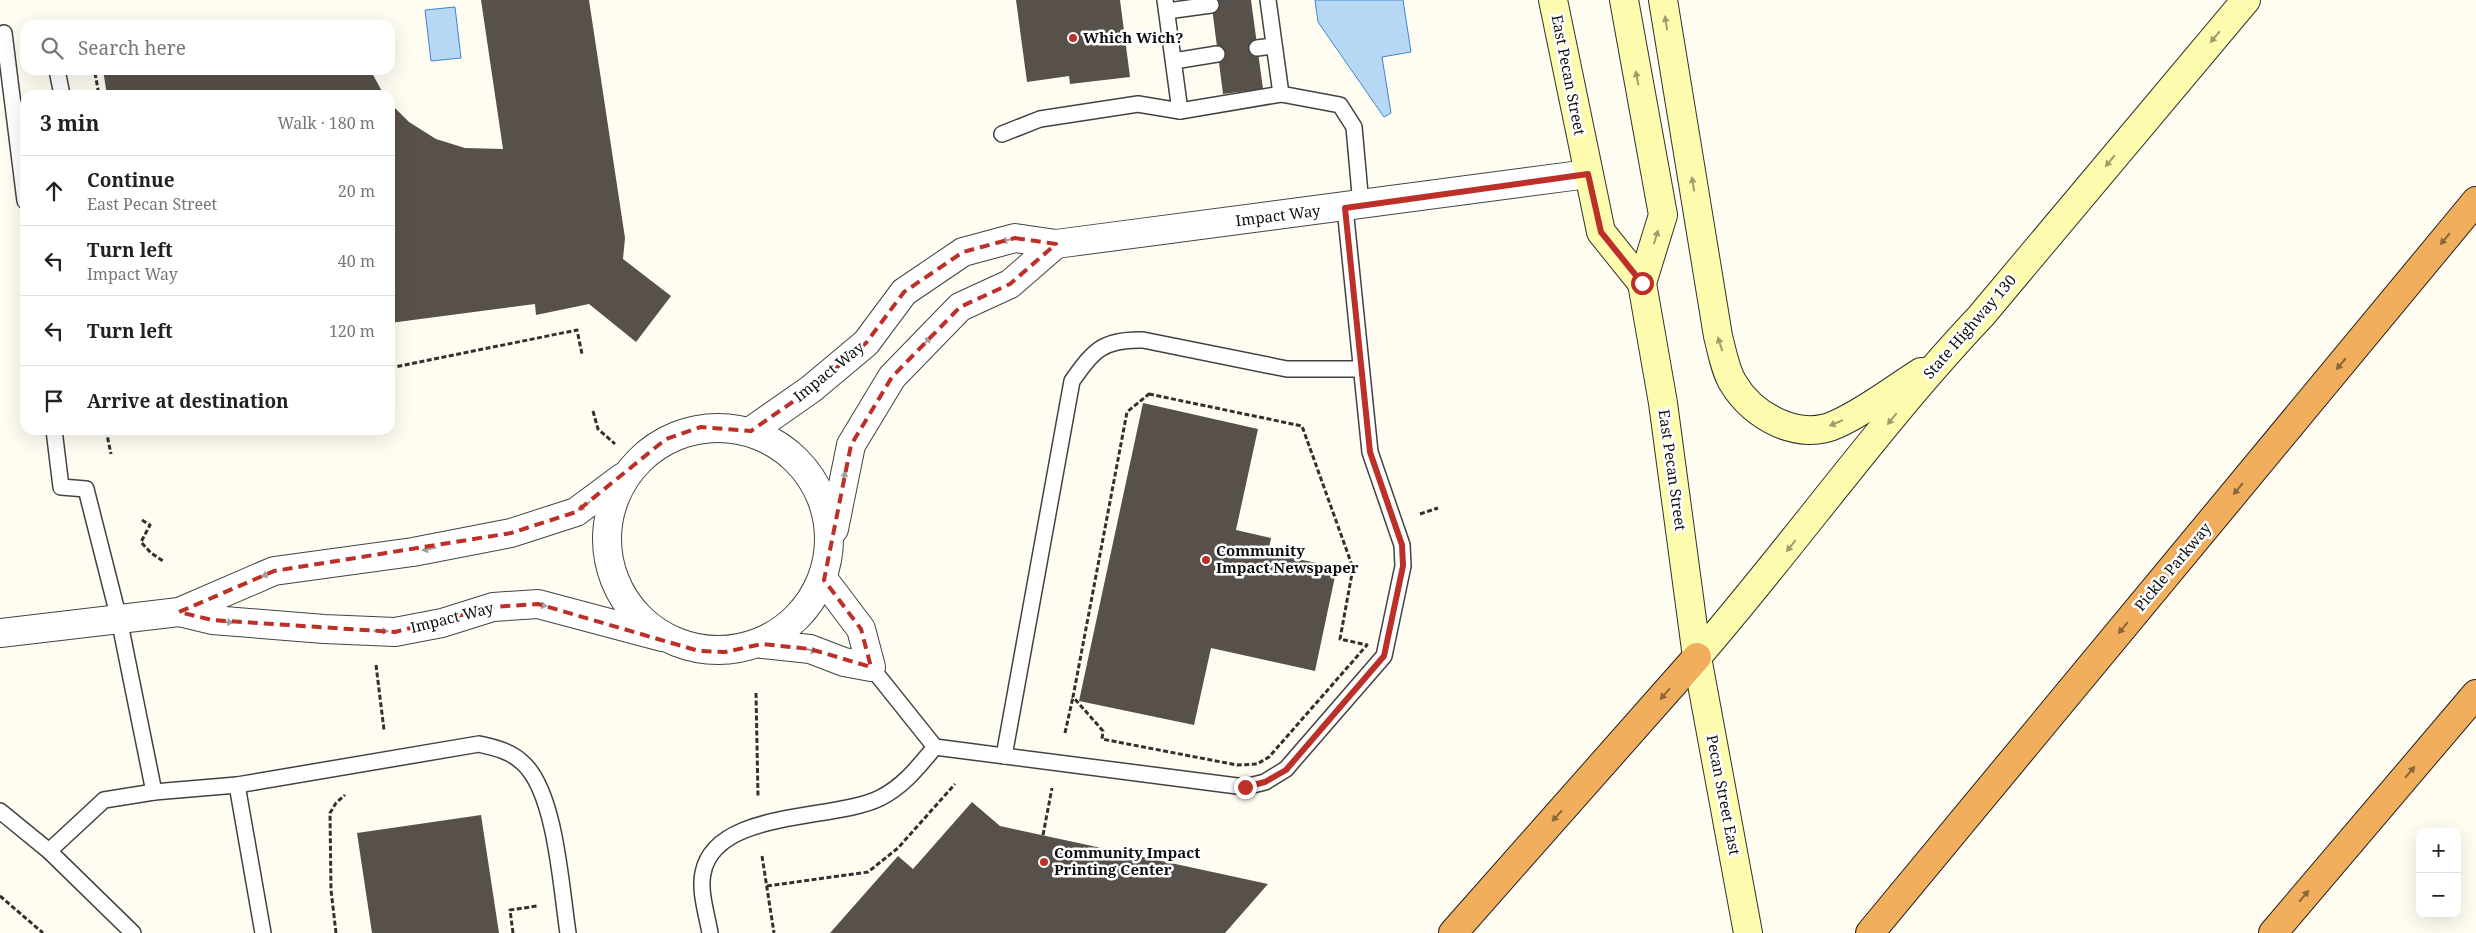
<!DOCTYPE html>
<html lang="en">
<head>
<meta charset="utf-8">
<style>
	:root { --surface:#fff; --page:#f2f2f2; --text:#222; --muted:#767676; --line:#e0e0e0 }
	body { margin:0; font-family:"Noto Serif",serif; background:var(--page); color:var(--text) }
	.controls { position:absolute; right:15px; bottom:15px; display:grid; overflow:hidden; border-radius:10px; box-shadow:0 5px 20px #0002 }
	.controls button { width:45px; height:45px; display:grid; place-items:center; padding:0; border:0; border-bottom:1px solid var(--line); background:var(--surface); color:var(--text); font:25px sans-serif }
	.stop { position:absolute; width:15px; height:15px; margin:-11px; border:4px solid #bd2f29; border-radius:50%; background:#fff }
	.stop.end { background:#bd2f29; border-color:#fff; box-shadow:0 1px 5px #0008 }
	.list { margin:0; padding:0; list-style:none }
	h2 { display:flex; justify-content:space-between; align-items:center; height:65px; margin:0; padding:0 20px; font-size:21px }
	h2 small { font-size:16px; font-weight:400; color:var(--muted) }
	.list li { display:grid; grid-template-columns:32px 1fr auto; gap:15px; align-items:center; box-sizing:border-box; height:70px; padding:0 20px; border-top:1px solid var(--line) }
	.list b { display:block; font-size:19px; white-space:nowrap }
	.list p { margin:0; font-size:16px; white-space:nowrap; color:var(--muted) }
	.list em { font-size:16px; font-style:normal; color:var(--muted) }
	.icon { flex:none; width:28px; height:28px; fill:none; stroke:currentColor; stroke-width:2; stroke-linecap:round; stroke-linejoin:round }
	.map { position:relative; flex:none; width:2476px; height:933px; overflow:hidden }
	.search { position:absolute; background:var(--surface); box-shadow:0 5px 20px #0002; left:20px; top:20px; width:375px; height:55px; display:flex; align-items:center; gap:12px; box-sizing:border-box; padding:0 18px; border-radius:15px; color:var(--muted); font-size:19px }
	.panel { position:absolute; background:var(--surface); box-shadow:0 5px 20px #0002; left:20px; top:90px; width:375px; height:345px; border-radius:15px }
	.map>svg:first-child { display:block }
	.water { fill:#b7d8f5; stroke:#3f86cb }
	.building { fill:#58514b }
	.lines { fill:none; stroke-linecap:round; stroke-linejoin:round }
	.service-casing { stroke:#424242; stroke-width:18 }
	.minor-casing { stroke:#424242; stroke-width:30 }
	.secondary-casing { stroke:#313131; stroke-width:30 }
	.motorway-casing { stroke:#202020; stroke-width:30 }
	.path { stroke:#313131; stroke-width:3; stroke-dasharray:5 2.5; stroke-linecap:butt }
	.service { stroke:#fff; stroke-width:15 }
	.minor { stroke:#fff; stroke-width:28 }
	.secondary { stroke:#fdfbae; stroke-width:28 }
	.motorway { stroke:#f1ae5d; stroke-width:28 }
	.oneway { fill:#9e9d6e }
	.oneway2 { fill:#8b663a }
	.oneway3 { fill:#9f9f9f }
	.route { stroke:#bd2f29; stroke-width:6 }
	.marked { fill:none; stroke:#bd2f29; stroke-width:4; stroke-dasharray:10 6; stroke-linejoin:round }
	.poi-dot { fill:#bd2f29; stroke:#fff; stroke-width:2 }
	.labels { text-anchor:middle; stroke-width:5; stroke-linejoin:round; paint-order:stroke }
	.poi-label { font-size:15px; font-weight:bold; fill:#0f0f0f; stroke:#fff; text-anchor:start }
	.street-label { font-size:15px; fill:#0f0f0f; stroke:#fff }
</style>
</head>
<body>
<div class="map">
<svg width="2476" height="933" viewBox="0 0 2476 933">
	<rect width="100%" height="100%" fill="#fffdf1"/>
	<g class="water">
		<polygon points="1315,0 1403,0 1411,52 1382,57 1391,113 1384,117 1318,22"/>
		<polygon points="455,7 461,58 431,61 425,10"/>
	</g>
	<g class="building">
		<polygon points="481,0 589,0 625,238 623,259 671,296 636,342 589,304 536,315 535,304 390,323 390,103 409,122 436,139 465,148 503,149"/>
		<polygon points="1016,0 1120,0 1130,77 1070,84 1069,76 1027,82"/>
		<polygon points="1211,0 1251,0 1263,89 1223,94"/>
		<polygon points="103,70 353,70 354,75 372,73 384,95 107,95"/>
		<polygon points="1143,403 1258,429 1236,530 1271,538 1268,553 1337,567 1315,671 1211,648 1194,725 1079,701"/>
		<polygon points="972,802 1000,826 1268,884 1225,933 830,933 898,856 913,869"/>
		<polygon points="481,815 499,933 372,933 357,833"/>
	</g>
	<g class="lines">
		<g class="service-casing">
			<g id="service">
				<polyline points="1167,11 1211,5"/>
				<polyline points="4,33 25,201"/>
				<polyline points="1257,48 1273,46"/>
				<polyline points="1174,61 1217,54"/>
				<polyline points="57,70 62,95"/>
				<polyline points="1281,94 1340,105 1354,127 1361,205"/>
				<polyline points="1180,111 1281,94 1268,0"/>
				<polyline points="1002,134 1040,119 1138,104 1180,111 1165,0"/>
				<path d="M 54,430 L 61,487 L 86,489 L 119,619 L 154,792 L 237,785 L 479,744 C 496,748 511,751 524,764 C 556,795 561,888 568,933"/>
				<polyline points="871,667 935,747 1245,787 1265,782 1286,769 1384,656 1403,566 1402,545 1370,452 1345,208"/>
				<path d="M 1004,756 L 1072,381 C 1094,350 1103,339 1143,340 L 1287,369 L 1361,369"/>
				<polyline points="237,785 263,933"/>
				<polyline points="0,811 49,851"/>
				<polyline points="133,933 49,851 104,800 154,792"/>
				<path d="M 710,933 C 707,915 699,891 703,873 C 715,809 834,821 880,798 C 904,786 918,767 935,747"/>
			</g>
		</g>
		<g class="minor-casing">
			<g id="minor">
				<circle cx="718" cy="539" r="111"/>
				<polyline points="751,431 811,389 866,343 904,292 963,252 1015,238 1056,244 1588,174"/>
				<polyline points="834,529 851,445 892,377 960,307 1010,284 1056,244"/>
				<polyline points="179,612 212,620 324,629 395,632 442,623 493,607 538,604 662,637"/>
				<polyline points="0,633 179,612 274,571 413,552 511,533 576,512 623,477"/>
				<polyline points="762,644 810,649 844,662 871,667 861,629 824,580"/>
			</g>
		</g>
		<g class="secondary-casing">
			<g id="secondary">
				<polyline points="1553,0 1601,232 1642,283"/>
				<polyline points="1624,0 1663,215 1642,283 1663,403 1697,657 1748,933"/>
				<path d="M 1663,0 L 1718,336 C 1722,351 1725,370 1733,383 C 1753,417 1800,442 1837,424 C 1866,411 1894,389 1921,372"/>
				<path d="M 1697,657 C 1794,545 1879,424 1981,316 L 2246,0"/>
			</g>
		</g>
		<g class="motorway-casing">
			<g id="motorway">
				<polyline points="1453,933 1697,657"/>
				<polyline points="1870,933 2476,201"/>
				<polyline points="2273,933 2476,694"/>
			</g>
		</g>
		<g class="path">
			<polyline points="95,73 99,95"/>
			<polyline points="390,368 577,330 582,354"/>
			<polygon points="1149,394 1302,426 1353,568 1340,639 1367,645 1269,757 1257,764 1237,765 1102,739 1103,731 1073,697 1127,412"/>
			<polyline points="593,411 598,429 615,444"/>
			<polyline points="106,430 111,454"/>
			<polyline points="1420,514 1438,508"/>
			<polyline points="142,520 150,525 141,542 151,553 163,561"/>
			<polyline points="376,665 384,730"/>
			<polyline points="756,693 758,797"/>
			<polyline points="1065,733 1073,697"/>
			<polyline points="1043,835 1052,788"/>
			<polyline points="762,856 774,933"/>
			<polyline points="767,886 868,872 898,848 955,784"/>
			<polyline points="0,896 43,933"/>
			<polyline points="336,933 331,890 330,813 336,803 345,795"/>
			<polyline points="513,933 510,910 537,906"/>
		</g>
		<use href="#service" class="service"/>
		<use href="#minor" class="minor"/>
		<use href="#secondary" class="secondary"/>
		<use href="#motorway" class="motorway"/>
	</g>
	<defs><path id="oneway-solid" d="M-6-.8H1V-3.2L6.5 0L1 3.2V.8H-6Z" transform="scale(1.25)"/></defs>
	<g class="oneway">
		<use href="#oneway-solid" transform="translate(1666 23) rotate(-99)"/>
		<use href="#oneway-solid" transform="translate(2215 37) rotate(130)"/>
		<use href="#oneway-solid" transform="translate(1637 78) rotate(-101)"/>
		<use href="#oneway-solid" transform="translate(2110 161) rotate(130)"/>
		<use href="#oneway-solid" transform="translate(1693 184) rotate(-99)"/>
		<use href="#oneway-solid" transform="translate(1656 237) rotate(-73)"/>
		<use href="#oneway-solid" transform="translate(1720 344) rotate(-108)"/>
		<use href="#oneway-solid" transform="translate(1892 419) rotate(129)"/>
		<use href="#oneway-solid" transform="translate(1836 423) rotate(157)"/>
		<use href="#oneway-solid" transform="translate(1791 546) rotate(129)"/>
	</g>
	<g class="oneway2">
		<use href="#oneway-solid" transform="translate(2445 239) rotate(130)"/>
		<use href="#oneway-solid" transform="translate(2341 364) rotate(130)"/>
		<use href="#oneway-solid" transform="translate(2238 489) rotate(130)"/>
		<use href="#oneway-solid" transform="translate(2123 628) rotate(130)"/>
		<use href="#oneway-solid" transform="translate(1665 694) rotate(131)"/>
		<use href="#oneway-solid" transform="translate(2410 772) rotate(-50)"/>
		<use href="#oneway-solid" transform="translate(1557 816) rotate(132)"/>
		<use href="#oneway-solid" transform="translate(2304 896) rotate(-50)"/>
	</g>
	<g class="oneway3">
		<use href="#oneway-solid" transform="translate(1008 240) rotate(167)"/>
		<use href="#oneway-solid" transform="translate(926 342) rotate(-46)"/>
		<use href="#oneway-solid" transform="translate(844 478) rotate(-79)"/>
		<use href="#oneway-solid" transform="translate(584 506) rotate(144)"/>
		<use href="#oneway-solid" transform="translate(429 549) rotate(169)"/>
		<use href="#oneway-solid" transform="translate(268 574) rotate(159)"/>
		<use href="#oneway-solid" transform="translate(540 605) rotate(8)"/>
		<use href="#oneway-solid" transform="translate(226 622) rotate(5)"/>
		<use href="#oneway-solid" transform="translate(381 631) rotate(2)"/>
		<use href="#oneway-solid" transform="translate(810 650) rotate(14)"/>
	</g>
	<g class="lines">
		<polyline class="route" points="1245,787 1265,782 1286,770 1384,656 1403,566 1402,545 1370,452 1345,208 1588,174 1601,232 1642,283"/>
	</g>
	<path class="marked" d="M 1015,238 L 1056,244 L 1010,284 L 960,307 L 892,377 L 851,445 L 824,580 L 861,629 L 871,667 L 810,649 L 762,644 L 725,652 L 699,651 L 538,604 L 493,607 L 395,632 L 212,620 L 179,612 L 274,571 L 511,533 L 576,512 L 666,439 L 701,427 L 751,431 L 811,389 L 866,343 L 904,292 L 963,252 Z"/>
	<g class="poi-dot">
		<circle cx="1073" cy="38" r="5"/>
		<circle cx="1206" cy="560" r="5"/>
		<circle cx="1044" cy="862" r="5"/>
	</g>
	<g class="labels">
		<g class="poi-label">
			<text x="1083" y="43">Which Wich?</text>
			<text x="1216" y="556">Community<tspan x="1216" dy="17">Impact Newspaper</tspan></text>
			<text x="1054" y="858">Community Impact<tspan x="1054" dy="17">Printing Center</tspan></text>
		</g>
		<g class="street-label">
			<text transform="translate(1568 75) rotate(79)" y="5">East Pecan Street</text>
			<text transform="translate(1278 216) rotate(-7)" y="5">Impact Way</text>
			<text transform="translate(1970 327) rotate(-49)" y="5">State Highway 130</text>
			<text transform="translate(829 372) rotate(-39)" y="5">Impact Way</text>
			<text transform="translate(1672 470) rotate(82)" y="5">East Pecan Street</text>
			<text transform="translate(2173 567) rotate(-50)" y="5">Pickle Parkway</text>
			<text transform="translate(452 618) rotate(-14)" y="5">Impact Way</text>
			<text transform="translate(1723 795) rotate(79)" y="5">Pecan Street East</text>
		</g>
	</g>
</svg>
<div class="controls">
<button>+</button>
<button>−</button>
</div>
<div class="stop" style="left:1642px;top:283px"></div>
<div class="stop end" style="left:1245px;top:787px"></div>
<div class="search"><svg class="icon" aria-label="search" viewBox="0 0 24 24"><circle cx="10" cy="10" r="6"/><path d="M15 15l6 6"/></svg>Search here</div>
<section class="panel">
<h2>3 min<small>Walk · 180 m</small></h2>
<ul class="list">
<li><svg class="icon" aria-label="ahead" viewBox="0 0 24 24"><path d="M12 20V5M6 11l6-6 6 6"/></svg><div><b>Continue</b><p>East Pecan Street</p></div><em>20 m</em></li>
<li><svg class="icon" aria-label="left" viewBox="0 0 24 24"><path d="M17 20v-9H6M10 6l-5 5 5 5"/></svg><div><b>Turn left</b><p>Impact Way</p></div><em>40 m</em></li>
<li><svg class="icon" aria-label="left" viewBox="0 0 24 24"><path d="M17 20v-9H6M10 6l-5 5 5 5"/></svg><div><b>Turn left</b></div><em>120 m</em></li>
<li><svg class="icon" aria-label="arrive" viewBox="0 0 24 24"><path d="M6 21V4h12l-3 4 3 4H6"/></svg><div><b>Arrive at destination</b></div></li>
</ul>
</section>
</div>
</body>
</html>
